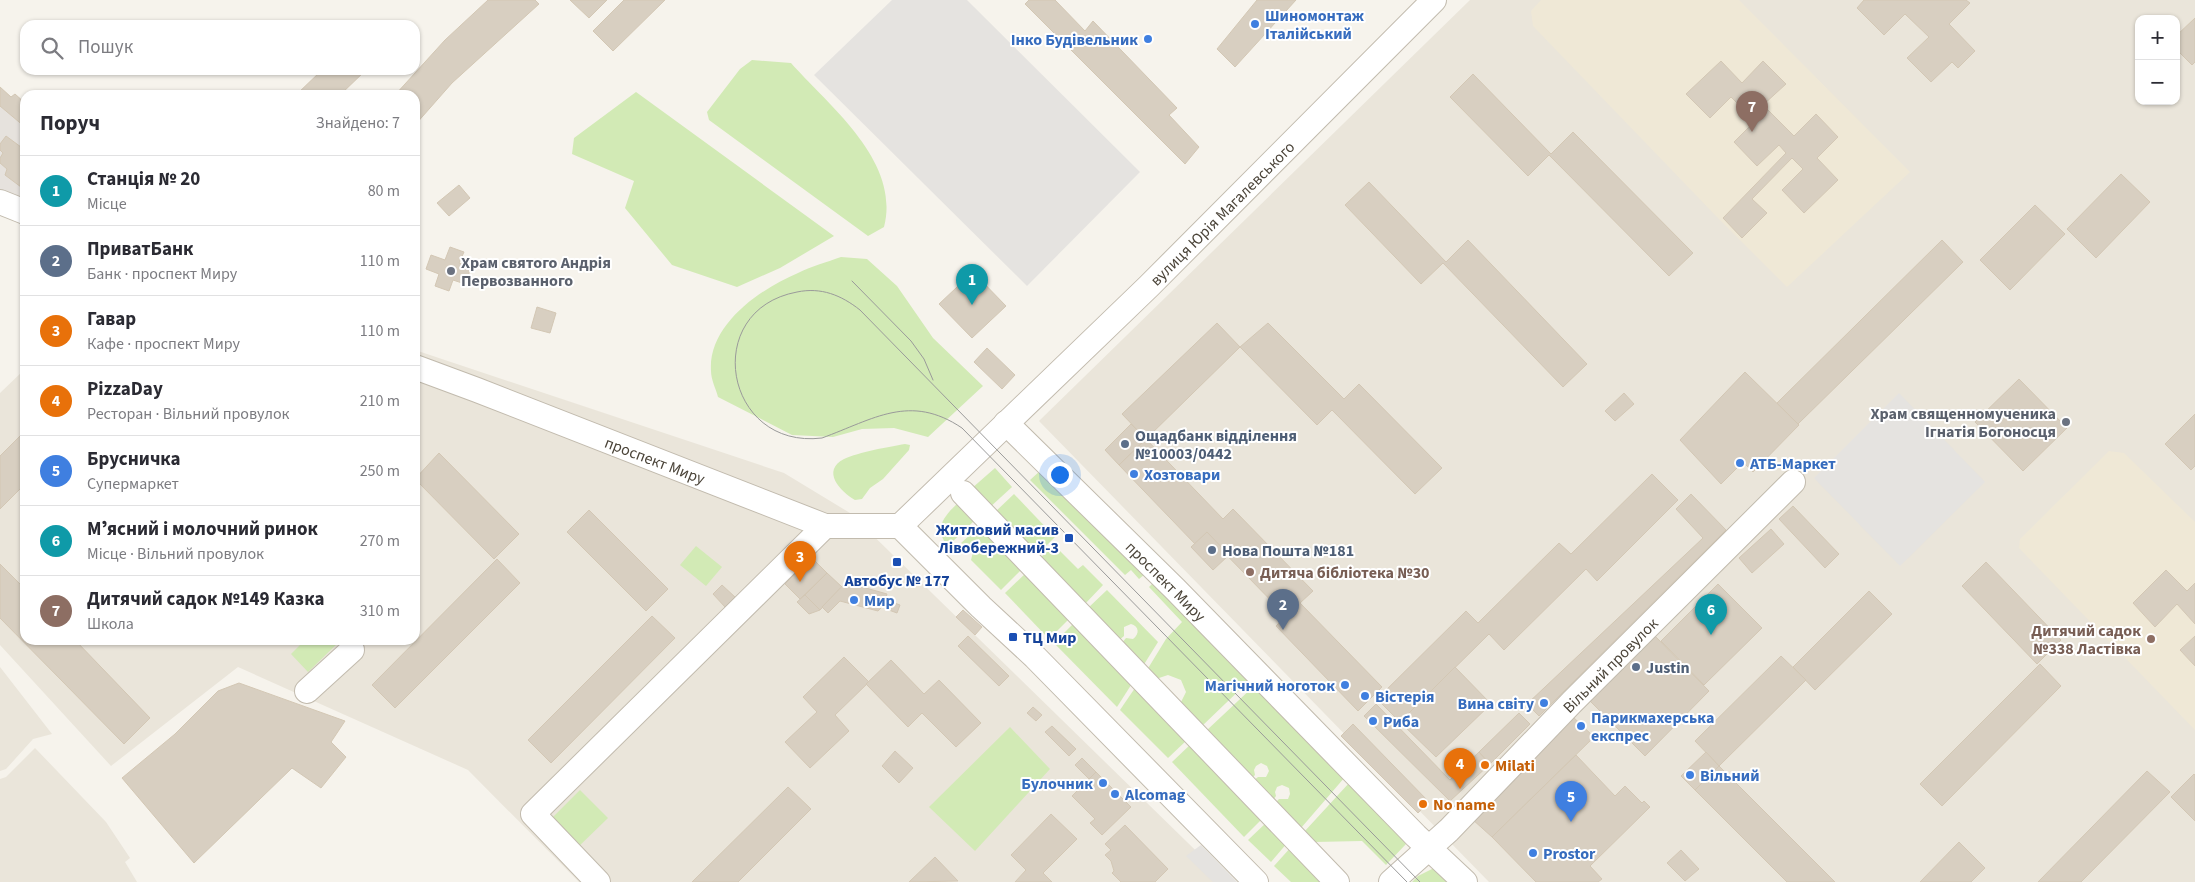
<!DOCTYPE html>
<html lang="uk">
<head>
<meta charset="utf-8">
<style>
	:root { --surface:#fff; --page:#f7f7f7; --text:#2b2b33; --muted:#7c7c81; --line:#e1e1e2; --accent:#ea580c }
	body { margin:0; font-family:"Source Sans 3",sans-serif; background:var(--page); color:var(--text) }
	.controls { position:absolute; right:15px; top:15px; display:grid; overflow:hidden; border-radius:10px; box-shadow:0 1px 4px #0004 }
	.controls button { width:45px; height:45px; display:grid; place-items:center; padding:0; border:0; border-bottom:1px solid var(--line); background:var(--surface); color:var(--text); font:25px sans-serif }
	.you { position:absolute; left:1059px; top:474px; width:18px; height:18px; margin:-12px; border:4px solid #fff; border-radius:50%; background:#1a73e8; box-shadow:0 0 0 8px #1a73e833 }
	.badge { display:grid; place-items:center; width:32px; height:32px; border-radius:50%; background:var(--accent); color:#fff; font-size:16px; font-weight:700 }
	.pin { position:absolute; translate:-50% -41px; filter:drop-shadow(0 1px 2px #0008) }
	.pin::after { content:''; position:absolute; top:26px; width:18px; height:15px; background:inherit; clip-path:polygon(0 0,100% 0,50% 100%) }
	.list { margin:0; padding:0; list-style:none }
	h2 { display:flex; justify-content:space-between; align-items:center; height:65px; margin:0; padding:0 20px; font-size:21px }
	h2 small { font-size:16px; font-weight:400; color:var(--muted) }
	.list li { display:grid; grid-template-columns:32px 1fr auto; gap:15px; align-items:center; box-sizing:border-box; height:70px; padding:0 20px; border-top:1px solid var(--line) }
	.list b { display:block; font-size:19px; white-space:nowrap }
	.list p { margin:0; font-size:16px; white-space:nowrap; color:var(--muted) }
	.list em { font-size:16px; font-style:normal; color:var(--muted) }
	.icon { flex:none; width:28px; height:28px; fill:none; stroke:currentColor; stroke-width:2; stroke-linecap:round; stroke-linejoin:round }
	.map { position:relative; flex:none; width:2195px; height:882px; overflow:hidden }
	.search { position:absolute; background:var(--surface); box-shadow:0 1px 4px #0004; left:20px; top:20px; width:400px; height:55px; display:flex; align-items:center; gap:12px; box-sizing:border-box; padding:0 18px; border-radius:15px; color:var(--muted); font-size:19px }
	.panel { position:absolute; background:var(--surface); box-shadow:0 1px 4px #0004; left:20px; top:90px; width:400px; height:555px; border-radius:15px }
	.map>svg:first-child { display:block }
	.residential { fill:#eae5da; fill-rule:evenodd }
	.industrial { fill:#e6e2dd }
	.education { fill:#efe8d6 }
	.green { fill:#d2eab5 }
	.parking { fill:#e5e3e0 }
	.building { fill:#d8cfc1; stroke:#d3c7b4 }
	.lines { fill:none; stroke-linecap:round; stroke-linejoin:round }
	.minor-casing { stroke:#c2bbae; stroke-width:26 }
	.minor { stroke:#fff; stroke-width:24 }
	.tram { stroke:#9a9a9a; stroke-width:1 }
	.shop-dot { fill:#3f7fe0; stroke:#fff; stroke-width:2 }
	.worship-dot { fill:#6b7280; stroke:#fff; stroke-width:2 }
	.service-dot { fill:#5c6f8a; stroke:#fff; stroke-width:2 }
	.transit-dot { fill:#1a4fb4; stroke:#fff; stroke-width:2 }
	.education-dot { fill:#8d6e63; stroke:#fff; stroke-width:2 }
	.food-dot { fill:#e8710a; stroke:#fff; stroke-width:2 }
	.labels { text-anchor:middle; stroke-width:4; stroke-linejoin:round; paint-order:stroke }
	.shop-label { font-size:16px; font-weight:bold; fill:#366cbe; stroke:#fff; text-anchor:start }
	.street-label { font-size:16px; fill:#4b4439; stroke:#fff }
	.worship-label { font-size:16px; font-weight:bold; fill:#5b616d; stroke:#fff; text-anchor:start }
	.service-label { font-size:16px; font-weight:bold; fill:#4e5e75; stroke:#fff; text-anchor:start }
	.transit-label { font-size:16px; font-weight:bold; fill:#164399; stroke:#fff; text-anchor:end }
	.education-label { font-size:16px; font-weight:bold; fill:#785e54; stroke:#fff; text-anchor:start }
	.food-label { font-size:16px; font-weight:bold; fill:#c56008; stroke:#fff; text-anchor:start }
</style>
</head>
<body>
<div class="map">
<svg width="2195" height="882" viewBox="0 0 2195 882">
	<rect width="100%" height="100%" fill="#f6f3ec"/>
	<g class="residential">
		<path d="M 1470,0 L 2195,0 L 2195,882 L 1489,882 L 1039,421 ZM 2139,19 L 2176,19 L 2176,101 L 2139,101 Z"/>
		<polygon points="415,350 784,473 850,513 1228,882 579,882 468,770 238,667 111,766 0,645 0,393 25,369 25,640 415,640"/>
		<polygon points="0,667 52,734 33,739 6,769 0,771"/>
		<polygon points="35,748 106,822 130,858 125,862 137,882 0,882 0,779 6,777"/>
	</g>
	<polygon class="industrial" points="0,87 11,97 15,94 25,103 25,200 0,189"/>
	<g class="education">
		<polygon points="1541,0 1739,0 1910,172 1787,287 1718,218 1533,26 1531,11"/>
		<polygon points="2109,451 2124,453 2195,522 2195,730 2019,548 2020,539"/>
	</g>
	<g class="green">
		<path d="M 752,60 L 791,63 C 829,106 901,161 884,227 L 868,236 L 709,120 L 707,112 L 740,69 Z"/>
		<polygon points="636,92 834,236 780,268 737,287 672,265 625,208 634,181 572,154 574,138"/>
		<path d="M 841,257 L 867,259 L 897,286 L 933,338 L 983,386 L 928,437 L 894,428 L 862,429 L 833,437 L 792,435 L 718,397 C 716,389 711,380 711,371 C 708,325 760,289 798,273 C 812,266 827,262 841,257 Z"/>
		<path d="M 905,444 L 910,445 L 909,450 L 883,479 L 870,488 L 862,499 L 855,500 C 840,491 821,471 844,459 C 859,452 888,447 905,444 Z"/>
		<polygon points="995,468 1012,487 989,508 971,489"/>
		<polygon points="1040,471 1145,574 1139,579 1131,570 1125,575 1030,480"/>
		<polygon points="1014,494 1055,537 1036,556 994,513"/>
		<path d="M 958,503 L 975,520 L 948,546 C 933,529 944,516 958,503 Z"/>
		<polygon points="981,525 1022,569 1001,590 971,560 973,552 970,547 961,543"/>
		<polygon points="1054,545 1078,569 1083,565 1103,585 1084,605 1039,559"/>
		<polygon points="696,546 722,567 706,586 680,565"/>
		<polygon points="1027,572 1070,618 1049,639 1005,593"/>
		<polygon points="1153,583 1250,680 1202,726 1180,704 1186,692 1181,680 1168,675 1156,679 1147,670 1166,639 1182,622 1149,587"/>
		<path d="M 1107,590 L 1158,642 L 1143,666 L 1121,644 L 1126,638 L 1133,639 C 1140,634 1139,626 1131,624 L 1124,627 L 1124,636 L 1118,641 L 1087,609 Z"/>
		<polygon points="1075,622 1133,682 1117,707 1054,643"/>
		<polygon points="305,640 341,640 308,672 291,654"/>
		<polygon points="1137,685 1188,739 1168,758 1120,710"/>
		<polygon points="1255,685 1345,777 1301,828 1276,802 1279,799 1288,799 1290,794 1289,788 1282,785 1277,787 1275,792 1276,796 1273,800 1254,780 1258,777 1266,777 1269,771 1267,766 1261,763 1256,766 1254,770 1255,775 1252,778 1206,731"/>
		<polygon points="1010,727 1050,769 975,851 929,807"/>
		<polygon points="1192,743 1264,817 1244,837 1172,762"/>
		<polygon points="1350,782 1404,837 1406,844 1386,865 1362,841 1314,842 1304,832"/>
		<polygon points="580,790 608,818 574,851 547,823"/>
		<polygon points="1268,821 1288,842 1271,862 1248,840"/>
		<polygon points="1292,846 1327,882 1291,882 1274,866"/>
		<polygon points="1434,868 1448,882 1412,882 1418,876"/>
	</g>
	<g class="parking">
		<polygon points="892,0 967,0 1140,172 1027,286 814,75"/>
		<polygon points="1899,393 1985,482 1900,566 1814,478"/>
		<polygon points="1201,845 1237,882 1213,882 1186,856"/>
	</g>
	<g class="building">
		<polygon points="488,0 535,0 539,4 452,83 415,125 415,95 395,95 445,40"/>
		<polygon points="570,0 607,0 589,18"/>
		<polygon points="624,0 665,0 613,51 593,31"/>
		<polygon points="1029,0 1055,0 1085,31 1093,21 1177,108 1169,115 1199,147 1185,164 1025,4"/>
		<polygon points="1257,0 1296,0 1235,67 1217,49"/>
		<polygon points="1864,0 1966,0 1970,3 1949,24 1975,51 1958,68 1952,62 1931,82 1907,58 1929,37 1905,14 1884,35 1857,8"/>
		<polygon points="2195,18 2195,62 2192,65 2176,49 2176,36"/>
		<polygon points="1721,61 1742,83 1763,61 1786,84 1763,105 1794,136 1816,114 1838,137 1817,158 1838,180 1804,213 1782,190 1803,169 1792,158 1752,199 1767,213 1742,238 1723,218 1786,153 1779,145 1757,166 1734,142 1755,121 1731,97 1710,118 1686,94"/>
		<polygon points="322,70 366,70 340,95 296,95"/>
		<polygon points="1473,74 1551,154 1573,132 1693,253 1669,276 1549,155 1528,176 1450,97"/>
		<polygon points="0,87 11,97 15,94 25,103 25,127 0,106"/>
		<polygon points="6,136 25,150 25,190 5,175 7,169 0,163 0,158 3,153 0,150 0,144"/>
		<polygon points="2121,174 2150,202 2096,258 2067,229"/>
		<polygon points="1369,182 1446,262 1468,240 1587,364 1563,387 1443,263 1421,284 1345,205"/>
		<polygon points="459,185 470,198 449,216 437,203"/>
		<polygon points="2035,205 2065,234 2010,290 1980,260"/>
		<polygon points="1942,240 1963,262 1798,424 1777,403"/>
		<polygon points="450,247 464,252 459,263 471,268 465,284 453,280 449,291 435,286 439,274 426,269 431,255 445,260"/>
		<polygon points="973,272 1006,306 972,338 939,304"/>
		<polygon points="537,307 556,313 550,333 531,328"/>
		<polygon points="1217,323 1240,347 1146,439 1122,414"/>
		<polygon points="1268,323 1344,399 1359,384 1442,468 1415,494 1332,410 1317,425 1240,347"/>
		<polygon points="987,348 1015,375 1002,389 974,362"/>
		<polygon points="1745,372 1799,425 1753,472 1743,462 1721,484 1680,440"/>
		<polygon points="2019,379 2067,428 2023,471 1975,422"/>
		<polygon points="1624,393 1634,404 1615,421 1605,411"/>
		<polygon points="2195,414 2195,466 2191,470 2165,444"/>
		<polygon points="1131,424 1146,439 1119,465 1105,450"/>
		<polygon points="25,431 25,484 0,509 0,456"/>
		<polygon points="1146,439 1223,519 1233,509 1313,591 1300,603 1382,687 1358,711 1276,626 1286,616 1207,535 1196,545 1119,465"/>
		<polygon points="439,453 519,534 494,559 415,479"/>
		<polygon points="1652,474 1678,500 1597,581 1586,569 1504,650 1489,634 1400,722 1377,699 1466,611 1478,623 1559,543 1571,554"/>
		<polygon points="1691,494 1726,530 1539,716 1527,704 1703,538 1676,509"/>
		<polygon points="1793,506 1839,554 1825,568 1779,519"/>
		<polygon points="589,510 668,589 646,611 567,532"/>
		<polygon points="1771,529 1784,544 1752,573 1739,558"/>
		<polygon points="1207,532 1229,555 1213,570 1191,547"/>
		<polygon points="811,557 827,573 800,599 785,584"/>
		<polygon points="497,559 520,583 395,708 372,685"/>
		<polygon points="1986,562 2061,640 2037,664 1962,586"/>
		<polygon points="0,564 25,589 25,640 75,640 150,718 124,744 0,618"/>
		<polygon points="2166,570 2187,591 2195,583 2195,624 2177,604 2155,627 2133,603"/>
		<polygon points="827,573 842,587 820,610 805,595"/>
		<polygon points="847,581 852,584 887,594 885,600 888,601 878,611 840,601 828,613 822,607"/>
		<polygon points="1718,584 1762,628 1704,685 1661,641"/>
		<polygon points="722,585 735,597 725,607 713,594"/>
		<polygon points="1869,591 1892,614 1815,690 1793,667"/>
		<polygon points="805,595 820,610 809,614 797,602"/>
		<polygon points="889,601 900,605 897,613 886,609"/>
		<polygon points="963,610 982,627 975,635 956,617"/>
		<polygon points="652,616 675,638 551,763 528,740"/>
		<polygon points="1654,635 1709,691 1645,756 1589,700"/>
		<polygon points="968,636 1009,676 999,686 958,646"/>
		<polygon points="2195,636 2195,666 2180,650"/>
		<polygon points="1781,656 1806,680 1719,766 1695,741"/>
		<polygon points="844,657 869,682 835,715 849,731 810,768 785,742 817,712 803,697"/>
		<polygon points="891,660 924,694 939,680 981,723 956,747 922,713 908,727 866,684"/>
		<polygon points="2040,664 2061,686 1942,806 1920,784"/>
		<polygon points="1455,667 1491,704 1436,757 1400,722"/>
		<polygon points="239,683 345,721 331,742 346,757 321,788 292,768 194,863 122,778 175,734 218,691"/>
		<polygon points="1376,704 1450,780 1479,752 1490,764 1450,801 1364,716"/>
		<polygon points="1033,707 1042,715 1036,721 1027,713"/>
		<polygon points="1519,713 1530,724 1490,764 1479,752"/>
		<polygon points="1572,716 1594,737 1492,837 1472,819"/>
		<polygon points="1353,724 1429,802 1418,813 1341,736"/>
		<polygon points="1052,726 1076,749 1069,756 1045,732"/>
		<polygon points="895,751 913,768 899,783 882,766"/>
		<polygon points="1706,752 1719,766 1695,790 1681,776"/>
		<polygon points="1576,755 1615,796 1625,786 1642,803 1644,801 1650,807 1590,866 1602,879 1598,882 1536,882 1492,837"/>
		<polygon points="1082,758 1096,772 1089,779 1075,765"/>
		<polygon points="1719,766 1835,882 1787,882 1695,790"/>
		<polygon points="2147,771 2170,792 2081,882 2038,882"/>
		<polygon points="1096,772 1131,807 1102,835 1090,823 1095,819 1072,796"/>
		<polygon points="2194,774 2195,775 2195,821 2171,797"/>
		<polygon points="788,787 811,809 738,882 692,882"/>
		<polygon points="1051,814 1077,839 1043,873 1052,882 1015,882 1026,870 1011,855"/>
		<polygon points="1125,825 1168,869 1155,882 1121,882 1112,873 1114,871 1111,861 1105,855 1111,850 1105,844"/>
		<polygon points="1959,842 1985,868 1971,882 1920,882"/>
		<polygon points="1681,850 1699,869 1685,881 1667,863"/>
		<polygon points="935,857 958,881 909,882"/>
	</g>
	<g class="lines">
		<g class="minor-casing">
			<g id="minor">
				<polyline points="0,202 25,212"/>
				<polyline points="415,367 477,390 825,526 900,526 1149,286 1434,0"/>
				<polyline points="1006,423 1175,589 1416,836 1465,882"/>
				<polyline points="963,493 1337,882"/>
				<polyline points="900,526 981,607 1035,657 1256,882"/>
				<polyline points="307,691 352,650"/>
				<polyline points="598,882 533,814 825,526"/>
				<polyline points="1391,882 1449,830 1572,702 1793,482"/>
			</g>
		</g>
		<use href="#minor" class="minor"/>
		<g class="tram">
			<polyline points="852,281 911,341 924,359 933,380"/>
			<path d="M 1407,882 L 962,428 C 910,393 874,419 822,438 C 724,450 700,310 797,292 C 821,287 841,295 860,310 L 1420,882"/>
		</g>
	</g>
	<g class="shop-dot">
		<circle cx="1255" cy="24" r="5"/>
		<circle cx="1148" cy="39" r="5"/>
		<circle cx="1740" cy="463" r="5"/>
		<circle cx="1134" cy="474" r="5"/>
		<circle cx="854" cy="600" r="5"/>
		<circle cx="1345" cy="685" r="5"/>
		<circle cx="1365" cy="696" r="5"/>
		<circle cx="1544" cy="703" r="5"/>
		<circle cx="1373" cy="721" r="5"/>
		<circle cx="1581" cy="726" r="5"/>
		<circle cx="1690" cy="775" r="5"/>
		<circle cx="1103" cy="783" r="5"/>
		<circle cx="1115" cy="794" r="5"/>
		<circle cx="1533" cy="853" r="5"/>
	</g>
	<g class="worship-dot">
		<circle cx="451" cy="271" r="5"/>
		<circle cx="2066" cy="422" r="5"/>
	</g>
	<g class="service-dot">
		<circle cx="1125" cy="444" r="5"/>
		<circle cx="1212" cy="550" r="5"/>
		<circle cx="1636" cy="667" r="5"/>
	</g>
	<g class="transit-dot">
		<rect x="1064" y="533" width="10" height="10" rx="2.5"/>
		<rect x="892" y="557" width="10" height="10" rx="2.5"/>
		<rect x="1008" y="632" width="10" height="10" rx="2.5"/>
	</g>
	<g class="education-dot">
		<circle cx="1250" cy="572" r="5"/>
		<circle cx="2151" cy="639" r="5"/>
	</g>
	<g class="food-dot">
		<circle cx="1485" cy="765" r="5"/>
		<circle cx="1423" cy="804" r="5"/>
	</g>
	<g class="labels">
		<g class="shop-label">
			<text x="1265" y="21">Шиномонтаж<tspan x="1265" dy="18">Італійський</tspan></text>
			<text x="1138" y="45" text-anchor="end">Інко Будівельник</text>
			<text x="1750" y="469">АТБ-Маркет</text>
			<text x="1144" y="480">Хозтовари</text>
			<text x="864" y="606">Мир</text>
			<text x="1335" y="691" text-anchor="end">Магічний ноготок</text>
			<text x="1375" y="702">Вістерія</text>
			<text x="1534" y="709" text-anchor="end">Вина світу</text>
			<text x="1591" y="723">Парикмахерська<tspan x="1591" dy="18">експрес</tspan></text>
			<text x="1383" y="727">Риба</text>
			<text x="1700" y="781">Вільний</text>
			<text x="1093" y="789" text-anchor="end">Булочник</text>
			<text x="1125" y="800">Alcomag</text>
			<text x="1543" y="859">Prostor</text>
		</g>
		<g class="street-label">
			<text transform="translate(1222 213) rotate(-45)" y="6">вулиця Юрія Магалевського</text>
			<text transform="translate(655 460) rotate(21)" y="6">проспект Миру</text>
			<text transform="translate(1166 581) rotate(45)" y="6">проспект Миру</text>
			<text transform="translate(1610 665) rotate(-45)" y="6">Вільний провулок</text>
		</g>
		<g class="worship-label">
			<text x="461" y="268">Храм святого Андрія<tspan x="461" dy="18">Первозванного</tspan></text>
			<text x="2056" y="419" text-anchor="end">Храм священномученика<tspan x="2056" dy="18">Ігнатія Богоносця</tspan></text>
		</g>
		<g class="service-label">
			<text x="1135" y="441">Ощадбанк відділення<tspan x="1135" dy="18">№10003/0442</tspan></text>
			<text x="1222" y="556">Нова Пошта №181</text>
			<text x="1646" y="673">Justin</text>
		</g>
		<g class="transit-label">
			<text x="1059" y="535">Житловий масив<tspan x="1059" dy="18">Лівобережний-3</tspan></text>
			<text x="897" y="586" text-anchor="middle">Автобус № 177</text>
			<text x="1023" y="643" text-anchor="start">ТЦ Мир</text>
		</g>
		<g class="education-label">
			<text x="1260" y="578">Дитяча бібліотека №30</text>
			<text x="2141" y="636" text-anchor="end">Дитячий садок<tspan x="2141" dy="18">№338 Ластівка</tspan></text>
		</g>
		<g class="food-label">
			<text x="1495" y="771">Milati</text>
			<text x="1433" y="810">No name</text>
		</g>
	</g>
</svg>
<div class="controls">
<button>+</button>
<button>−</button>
</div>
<div class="you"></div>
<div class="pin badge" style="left:972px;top:305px;background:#0f9aa8">1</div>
<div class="pin badge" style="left:1283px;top:630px;background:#5c6f8a">2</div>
<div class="pin badge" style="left:800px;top:582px;background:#e8710a">3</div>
<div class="pin badge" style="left:1460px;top:789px;background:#e8710a">4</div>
<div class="pin badge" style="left:1571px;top:822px;background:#3f7fe0">5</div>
<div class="pin badge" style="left:1711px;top:635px;background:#0f9aa8">6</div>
<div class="pin badge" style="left:1752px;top:132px;background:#8d6e63">7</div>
<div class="search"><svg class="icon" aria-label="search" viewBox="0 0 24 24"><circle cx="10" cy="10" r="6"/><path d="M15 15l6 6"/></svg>Пошук</div>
<section class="panel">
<h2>Поруч<small>Знайдено: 7</small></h2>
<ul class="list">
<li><span class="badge" style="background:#0f9aa8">1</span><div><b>Станція № 20</b><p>Місце</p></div><em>80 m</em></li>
<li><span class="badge" style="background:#5c6f8a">2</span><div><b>ПриватБанк</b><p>Банк · проспект Миру</p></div><em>110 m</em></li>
<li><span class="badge" style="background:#e8710a">3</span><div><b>Гавар</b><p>Кафе · проспект Миру</p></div><em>110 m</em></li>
<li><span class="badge" style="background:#e8710a">4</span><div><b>PizzaDay</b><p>Ресторан · Вільний провулок</p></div><em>210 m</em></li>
<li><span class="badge" style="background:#3f7fe0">5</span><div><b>Брусничка</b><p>Супермаркет</p></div><em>250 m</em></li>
<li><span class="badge" style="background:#0f9aa8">6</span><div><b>Мʼясний і молочний ринок</b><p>Місце · Вільний провулок</p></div><em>270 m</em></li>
<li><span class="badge" style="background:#8d6e63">7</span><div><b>Дитячий садок №149 Казка</b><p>Школа</p></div><em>310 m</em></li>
</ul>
</section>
</div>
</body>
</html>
